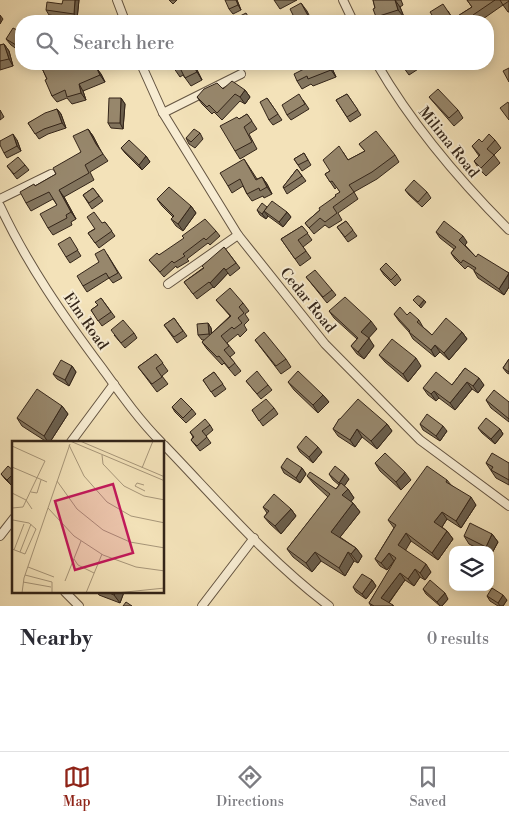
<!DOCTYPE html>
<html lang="en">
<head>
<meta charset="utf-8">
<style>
	:root { --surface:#fff; --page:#f2f2f3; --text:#2b2b33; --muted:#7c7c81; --line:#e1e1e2; --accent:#8f2418 }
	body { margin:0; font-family:"Libre Bodoni",serif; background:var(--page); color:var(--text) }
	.controls { position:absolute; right:15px; bottom:15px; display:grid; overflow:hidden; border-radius:10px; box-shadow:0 2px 12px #0003 }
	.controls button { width:45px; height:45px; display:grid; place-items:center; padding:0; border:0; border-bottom:1px solid var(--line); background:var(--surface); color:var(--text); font:25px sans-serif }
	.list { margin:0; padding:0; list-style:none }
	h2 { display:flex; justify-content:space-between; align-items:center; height:65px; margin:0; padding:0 20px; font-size:21px }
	h2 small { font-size:16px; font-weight:400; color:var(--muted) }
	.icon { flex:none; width:28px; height:28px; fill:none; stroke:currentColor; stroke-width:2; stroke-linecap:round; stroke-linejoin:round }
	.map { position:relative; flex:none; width:509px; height:606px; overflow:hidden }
	.search { position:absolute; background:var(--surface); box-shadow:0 2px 12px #0003; left:15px; right:15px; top:15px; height:55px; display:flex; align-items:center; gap:12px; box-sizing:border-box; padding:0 18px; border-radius:20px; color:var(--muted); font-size:19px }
	.sheet { height:145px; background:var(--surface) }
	nav { display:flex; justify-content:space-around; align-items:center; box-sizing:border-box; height:70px; border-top:1px solid var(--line); background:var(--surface); font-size:14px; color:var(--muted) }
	nav a { display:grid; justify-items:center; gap:2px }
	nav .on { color:var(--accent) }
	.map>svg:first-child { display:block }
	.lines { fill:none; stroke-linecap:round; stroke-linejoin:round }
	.minor-casing { stroke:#645441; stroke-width:10 }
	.minor { stroke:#f7ecd2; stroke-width:8 }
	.wall { fill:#82745d; stroke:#342519 }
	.shaded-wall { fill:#6a5e4c; stroke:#342519 }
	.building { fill:#97876c; stroke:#342519 }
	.labels { text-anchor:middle; stroke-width:4; stroke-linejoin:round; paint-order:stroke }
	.street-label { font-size:15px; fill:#342519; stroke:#f7ecd2 }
	.inset-road { fill:none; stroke:#a79679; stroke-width:1 }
	.view { fill:#c2185b; fill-opacity:0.15; stroke:#c2185b; stroke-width:2.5 }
	.inset-edge { fill:none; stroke:#342519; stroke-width:2.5 }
</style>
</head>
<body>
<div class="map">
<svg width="509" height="606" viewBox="0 0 509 606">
	<rect width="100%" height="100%" fill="#f3e2b9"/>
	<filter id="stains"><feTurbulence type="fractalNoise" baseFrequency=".004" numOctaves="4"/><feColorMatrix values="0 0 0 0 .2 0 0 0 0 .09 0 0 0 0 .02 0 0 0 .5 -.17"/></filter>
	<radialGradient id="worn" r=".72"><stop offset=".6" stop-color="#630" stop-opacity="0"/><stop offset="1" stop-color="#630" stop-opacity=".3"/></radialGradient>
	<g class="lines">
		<g class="minor-casing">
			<g id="minor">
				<polyline points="117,0 125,21"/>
				<polyline points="343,0 353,21"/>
				<polyline points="141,64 163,113 238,235 325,344 420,440 509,506"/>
				<path d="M 377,64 C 413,126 459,180 509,230"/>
				<polyline points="163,113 241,74"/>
				<polyline points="0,199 51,174"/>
				<path d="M 0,206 C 27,264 64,317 102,368 C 120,393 139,420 161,442"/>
				<polyline points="168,284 238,235"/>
				<polyline points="71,442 114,384"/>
				<path d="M 164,445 C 217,500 267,559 329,606"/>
				<polyline points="0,536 14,518"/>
				<polyline points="65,592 79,606"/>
				<polyline points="202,606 254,538"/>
			</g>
		</g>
		<use href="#minor" class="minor"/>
	</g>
	<g class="wall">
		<polygon points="79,0 77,19 49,15 46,10 62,4"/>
		<polygon points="169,0 177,0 173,4"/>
		<polygon points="237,0 241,10 233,14 229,9"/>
		<polygon points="274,0 297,0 280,9"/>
		<polygon points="373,0 401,0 403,5 400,7 404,17 393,21 379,21 376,17 375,8"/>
		<polygon points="467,0 509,0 509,12 508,12 503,5 480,21 436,21 448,11 453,19 472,7"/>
		<polygon points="21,27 21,52 11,45 6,39"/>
		<polygon points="4,44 9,51 13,66 0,70 0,45"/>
		<polygon points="40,64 93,64 95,67 101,74 105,82 83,91 86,100 72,104 67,98 57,102 52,96 47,79"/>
		<polygon points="171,64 194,64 202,80 191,86 183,75 180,77"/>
		<polygon points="309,64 330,64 336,77 313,86 311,84 302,89 297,81 304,69 309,65"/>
		<polygon points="401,64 426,64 409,75"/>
		<polygon points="223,89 245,90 250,97 245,104 240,101 222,120 214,112 212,114 202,104 197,97"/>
		<polygon points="347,94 361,115 350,122 336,100"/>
		<polygon points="429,97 458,110 463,118 454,126 435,104"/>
		<polygon points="121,98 125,104 123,129 111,128 108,123"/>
		<polygon points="267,98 282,120 273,125 269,120"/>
		<polygon points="303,100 309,109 291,120 287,115"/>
		<polygon points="57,109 61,114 66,128 48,134 39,139 28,123"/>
		<polygon points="0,110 4,117 0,120"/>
		<polygon points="247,114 257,129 249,134 257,149 240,159 235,151 239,119"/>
		<polygon points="88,129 93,136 100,150 108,161 90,172 94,180 64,197 76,219 71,222 72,225 53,235 48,228 57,205 53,199 31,211 26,203 35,186 56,174 81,152"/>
		<polygon points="200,133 203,139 195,148 189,144 186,138"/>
		<polygon points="17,140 21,151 7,158 4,153"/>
		<polygon points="495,140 501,148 494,155 500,163 486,176 479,169 474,161 479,156 472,146 482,142"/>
		<polygon points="359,144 395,155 399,162 377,179 354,192 358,199 338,213 342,220 329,228 325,225 314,234 305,223 336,196 340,192 337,187 335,189 325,174 330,171 343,152 348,160 365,151"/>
		<polygon points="121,148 146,156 150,162 142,170 125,153"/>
		<polygon points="304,153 311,165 302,171 294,159"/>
		<polygon points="244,159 257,179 262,177 267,184 272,194 264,198 263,196 252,201 247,194 243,186 232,193 228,186"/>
		<polygon points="25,165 29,170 17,179 7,166"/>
		<polygon points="297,169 306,181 287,194 283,187"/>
		<polygon points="93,188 103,201 92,209 83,195"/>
		<polygon points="405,190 427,192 431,198 422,207 409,195"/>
		<polygon points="157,199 191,206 196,213 183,231 176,226 171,219 173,217 162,206"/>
		<polygon points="267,208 287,212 291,217 283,227 268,216 266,219 260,215 257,210"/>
		<polygon points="346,221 357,236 348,242 337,227"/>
		<polygon points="105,222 115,236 99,248 88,233"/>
		<polygon points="302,226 312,240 303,247 311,258 300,266 281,239"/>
		<polygon points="216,231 220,236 210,245 208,243 187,259 189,261 177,268 176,266 164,277 149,260 159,255"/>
		<polygon points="436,232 467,242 465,245 476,257 509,273 509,287 504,295 478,278 474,271 474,270 468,266 465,269 455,259 451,253 454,249 440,238"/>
		<polygon points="73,243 81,256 70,263 66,257"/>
		<polygon points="224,247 240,268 230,276 228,273 214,288 213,287 197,299 184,282 203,268"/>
		<polygon points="107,254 122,278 113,283 109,278 87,292 83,286 99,262"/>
		<polygon points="380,269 397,274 401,280 395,286 384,275"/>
		<polygon points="306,277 332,290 336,295 327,303"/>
		<polygon points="101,298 115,317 102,326 91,310 98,305"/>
		<polygon points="216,300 243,303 249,311 245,314 249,320 244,325 247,330 240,337 238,334 227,343 235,353 230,357 241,371 235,376 224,363 222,365 207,349 202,342 204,340 202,340 198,335 208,323 211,328 212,333 230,316"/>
		<polygon points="329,311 377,329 368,338 374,346 364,359 357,354 351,346 357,339 334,318"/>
		<polygon points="394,314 407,315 419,320 423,327 432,335 462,332 467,339 449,360 440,352 435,357 413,339 409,332 399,321"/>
		<polygon points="174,318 187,336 177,343 164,325"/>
		<polygon points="134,333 137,338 125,348 114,335"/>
		<polygon points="255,340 286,359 291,367 281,374"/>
		<polygon points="156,354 168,371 162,376 168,384 157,392 138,367"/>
		<polygon points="379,355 421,366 408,382 385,362"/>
		<polygon points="509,359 509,374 507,373 503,368"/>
		<polygon points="72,366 76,372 69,386 57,379 53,374"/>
		<polygon points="465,368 484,385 478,393 472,389 455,410 439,398 436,401 428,395 423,388 452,385"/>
		<polygon points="214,372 226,389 215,397 203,380"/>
		<polygon points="246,381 268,385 272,390 261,399"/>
		<polygon points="288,382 323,395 329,402 318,413 294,390"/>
		<polygon points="486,400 509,402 509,422 491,408"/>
		<polygon points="62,406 68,414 50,442 47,442 22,426 17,418"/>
		<polygon points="172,407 192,409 196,414 186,423 175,412"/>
		<polygon points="274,408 278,414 263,426 252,410"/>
		<polygon points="340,419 387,424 392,431 377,449 362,437 355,447 338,436 333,429"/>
		<polygon points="420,424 447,431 440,441 423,430"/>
		<polygon points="210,425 213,430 206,436 211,443 200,451 191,440 193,437 190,432"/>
		<polygon points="478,428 500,429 503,434 495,444 482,433"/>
		<polygon points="297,447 322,452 313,463 300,452"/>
		<polygon points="375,463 411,480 401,490 380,471"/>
		<polygon points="486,463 509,463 509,485 496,478"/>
		<polygon points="281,467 302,468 306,474 300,483 284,473"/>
		<polygon points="14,471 11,485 5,479 1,474"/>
		<polygon points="329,474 349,479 344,486 348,489 354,498 351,501 353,503 360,512 340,537 356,548 362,556 358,563 354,561 345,576 321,561 312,572 293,557 287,549 328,497 314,484 307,476 336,489 339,485 333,480"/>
		<polygon points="447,480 451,485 476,505 461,528 447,519 442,527 447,531 453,539 438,560 411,541 405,550 431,572 425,580 420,577 414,586 405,580 389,603 394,606 371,606 369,603 395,561 394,561 387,570 380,566 375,559 394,528 388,520"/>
		<polygon points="263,507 291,509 296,516 281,534 270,524 264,517 267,513"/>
		<polygon points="492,534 498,542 491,555 490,555 490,550 481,550 469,544 464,536"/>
		<polygon points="372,580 376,586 366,599 356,592 353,587"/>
		<polygon points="423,589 448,599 442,606 440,606 426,594"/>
		<polygon points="97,592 124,592 120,603 99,595"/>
		<polygon points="487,596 507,600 503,606 498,606 490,601"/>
	</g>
	<g class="shaded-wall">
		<polygon points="75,0 79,0 77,19 74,14"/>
		<polygon points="236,0 237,0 241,10 238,5"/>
		<polygon points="395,0 400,7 404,17 398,10"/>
		<polygon points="301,3 307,11 312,21 311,21"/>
		<polygon points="0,15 3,19 0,24"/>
		<polygon points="4,44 9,51 13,66 9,59"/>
		<polygon points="192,64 194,64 202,80"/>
		<polygon points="328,64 330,64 336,77 331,70"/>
		<polygon points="96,67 101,74 105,82 100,75"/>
		<polygon points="79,84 83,91 86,100 81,93"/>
		<polygon points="245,90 250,97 245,104 240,97"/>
		<polygon points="121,98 125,104 123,129 120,123"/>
		<polygon points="57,109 61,114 66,128 62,123"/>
		<polygon points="88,129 93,136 101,151 96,144"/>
		<polygon points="13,134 17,140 21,151 17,146"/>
		<polygon points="146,156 150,162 142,170 139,165"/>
		<polygon points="262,177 267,184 272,194 267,187"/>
		<polygon points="59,190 64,197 76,219 71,212"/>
		<polygon points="191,206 196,213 183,231 178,224"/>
		<polygon points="267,207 264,211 268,216 266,219 262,214"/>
		<polygon points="287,212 291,217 283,227 279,222"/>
		<polygon points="463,236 467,242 464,247 459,240"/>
		<polygon points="224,268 228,273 214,288 210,283"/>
		<polygon points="509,274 509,287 504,295 499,289"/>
		<polygon points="424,300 426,302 421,308 419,306"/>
		<polygon points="371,321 377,329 367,340 361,332"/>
		<polygon points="208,323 211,328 212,339 209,334"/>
		<polygon points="462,332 467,339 449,360 444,353"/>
		<polygon points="369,338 374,346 364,359 358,352"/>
		<polygon points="435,345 440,352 435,357 431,350"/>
		<polygon points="416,358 421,366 408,382 403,374"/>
		<polygon points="72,366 76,372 69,386 65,380"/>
		<polygon points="479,378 484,385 478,393 473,386"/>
		<polygon points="467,382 472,389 455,410 450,403"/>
		<polygon points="434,391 439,398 436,401 431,394"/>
		<polygon points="323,395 329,402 318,413 313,405"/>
		<polygon points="62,406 68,414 50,442 48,442 44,436"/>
		<polygon points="387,424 392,431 377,449 371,441"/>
		<polygon points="443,426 447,431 440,441 436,436"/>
		<polygon points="357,429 362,437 355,447 350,440"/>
		<polygon points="500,429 503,434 495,444 491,439"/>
		<polygon points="318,447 322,452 313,463 309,457"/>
		<polygon points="302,468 306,474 300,483 296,478"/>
		<polygon points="405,472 411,480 401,490 396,482"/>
		<polygon points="14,473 14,482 11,485 7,480"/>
		<polygon points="345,474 349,479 343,488 339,483"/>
		<polygon points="348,489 354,498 349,504 342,495"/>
		<polygon points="471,497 476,505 461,528 456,521"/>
		<polygon points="353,503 360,512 337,541 331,532"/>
		<polygon points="291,509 296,516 281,534 275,526"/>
		<polygon points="442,512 447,519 440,530 434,522"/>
		<polygon points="447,531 453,539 438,560 432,553"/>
		<polygon points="406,533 411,541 404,553 398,545"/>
		<polygon points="492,534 498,542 491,555 490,554 490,550 488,550 486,547"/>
		<polygon points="356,548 362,556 358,563 351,554"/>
		<polygon points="315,552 321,561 312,572 306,563"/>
		<polygon points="348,552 354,561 345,576 339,568"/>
		<polygon points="389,553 394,561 387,570 381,563"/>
		<polygon points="426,564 431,572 425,580 420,573"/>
		<polygon points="415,569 420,577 414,586 408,579"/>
		<polygon points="400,573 405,580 387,605 381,598"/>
		<polygon points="372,580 376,586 366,599 362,594"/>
		<polygon points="116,592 124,592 120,603 114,595"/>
		<polygon points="445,593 448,599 442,606 440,606 437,602"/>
		<polygon points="503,595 507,600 503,606 500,606 498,603"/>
	</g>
	<g class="building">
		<polygon points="63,0 75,0 74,14 46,10 47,2 62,4"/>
		<polygon points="225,0 236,0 238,5 229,9"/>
		<polygon points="373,0 395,0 398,10 376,17 373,9 375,8"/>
		<polygon points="467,0 495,0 473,15 476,19 474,20 475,21 436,21 430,12 443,4 453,19 472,7"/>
		<polygon points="500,0 509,0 509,1 503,5"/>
		<polygon points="301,3 311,21 296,21 290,9"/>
		<polygon points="246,13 251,21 240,21 238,17"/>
		<polygon points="35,17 38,21 29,21"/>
		<polygon points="21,27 21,48 6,39 13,28 17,30"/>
		<polygon points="4,44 9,59 0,61 0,45"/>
		<polygon points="40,64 92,64 94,68 96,67 100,75 79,84 81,93 67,97 65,90 52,96 45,80 47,79"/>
		<polygon points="171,64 192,64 197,72 185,78 179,66 174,69"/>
		<polygon points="309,64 328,64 331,70 308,79 307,76 297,81 294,74 304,69 303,67 309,65"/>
		<polygon points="401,64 408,64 403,67"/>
		<polygon points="509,68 509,82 503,71"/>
		<polygon points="232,81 245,90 240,97 235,94 217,113 209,105 207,107 197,97 204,89 217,83 223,89"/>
		<polygon points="438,89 458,110 449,118 429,97"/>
		<polygon points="299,94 305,104 287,115 282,105"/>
		<polygon points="347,94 358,110 347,117 336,100"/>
		<polygon points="109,98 121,98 120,123 108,123"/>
		<polygon points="267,98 278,114 269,120 260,102"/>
		<polygon points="508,102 509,104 509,120 500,108"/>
		<polygon points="57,109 62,123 44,129 35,134 28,123 45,113"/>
		<polygon points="247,114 252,121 244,127 252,142 235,151 220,126 237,117 239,119"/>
		<polygon points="88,129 96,144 103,154 85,165 89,173 59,190 71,212 66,215 67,218 48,228 40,214 57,205 49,192 26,203 20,192 34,184 35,186 56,174 53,168 81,152 73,136"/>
		<polygon points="194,129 200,133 191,142 186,138"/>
		<polygon points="376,131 395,155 372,172 349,185 354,192 333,207 337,213 325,222 320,218 309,228 305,223 320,210 319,208 336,196 335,195 340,192 332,181 330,182 325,174 330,171 323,160 339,146 348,160 365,151 359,144"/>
		<polygon points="13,134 17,146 4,153 0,145 0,141"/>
		<polygon points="489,134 495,140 487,149 494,155 481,168 474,161 480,155 472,146 479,139 482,142"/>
		<polygon points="129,140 146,156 139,165 121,148"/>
		<polygon points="304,153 308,160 298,165 294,159"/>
		<polygon points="18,157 25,165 14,174 7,166"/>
		<polygon points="244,159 256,180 262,177 267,187 260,191 259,188 247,194 240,179 228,186 220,173"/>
		<polygon points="297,169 302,176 284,188 283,187"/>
		<polygon points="414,180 427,192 418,202 405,190"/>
		<polygon points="169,187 191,206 178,224 171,219 174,216 157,199"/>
		<polygon points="93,188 99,196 89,203 83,195"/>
		<polygon points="272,201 287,212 279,222 264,211"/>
		<polygon points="262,203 267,207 262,214 257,210"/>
		<polygon points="94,212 102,223 105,222 112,231 95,243 88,233 95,229 87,217"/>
		<polygon points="205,219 216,231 206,240 204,238 183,254 185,256 174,263 172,261 160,272 149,260 157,253 159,255 184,238 182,236"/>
		<polygon points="346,221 353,230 345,237 337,227"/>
		<polygon points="444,221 463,236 459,240 476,257 478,254 509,273 499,289 474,271 476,268 463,260 461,263 451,253 456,247 436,232"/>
		<polygon points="302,226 308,233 298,240 306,251 295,259 281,239"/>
		<polygon points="70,237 78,250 66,257 58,244"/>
		<polygon points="224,247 236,263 226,270 224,268 210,283 209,282 193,294 184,282 204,268 202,266"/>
		<polygon points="104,249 118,273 109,278 106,273 83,286 77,276 99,262 95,254"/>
		<polygon points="386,263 397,274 391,280 380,269"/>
		<polygon points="315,270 332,290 323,297 306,277"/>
		<polygon points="230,288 243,303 239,307 244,313 238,318 242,323 234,329 232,327 221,336 229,346 224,350 235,363 229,368 219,356 217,357 202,342 231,316 216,300"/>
		<polygon points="417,296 419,296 424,300 419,306 413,300"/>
		<polygon points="345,297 371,321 361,332 369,338 358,352 351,346 358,338 329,311"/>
		<polygon points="101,298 111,312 98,321 91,310 98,305 95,302"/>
		<polygon points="400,307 407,315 410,312 419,320 417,322 432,335 446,318 462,332 444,353 435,345 431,350 409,332 410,331 394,314"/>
		<polygon points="174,318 183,331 174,337 164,325"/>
		<polygon points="123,320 134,333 121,343 111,330"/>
		<polygon points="208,323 209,334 198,335 197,324"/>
		<polygon points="264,332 286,359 276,366 255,340"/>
		<polygon points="392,339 416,358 403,374 379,355"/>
		<polygon points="156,354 163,363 156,368 162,377 152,384 138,367"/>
		<polygon points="509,359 509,372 503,368"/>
		<polygon points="61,360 72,366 65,380 53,374"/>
		<polygon points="465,368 479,378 473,386 467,382 450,403 434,391 431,394 423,388 436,372 452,385"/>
		<polygon points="257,371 268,385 257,394 246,381"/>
		<polygon points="298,371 323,395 313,405 288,382"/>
		<polygon points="214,372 223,384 211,392 203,380"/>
		<polygon points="37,389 62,406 44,436 17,418"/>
		<polygon points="494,390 509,402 509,419 486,400"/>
		<polygon points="181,398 192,409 183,418 172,407"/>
		<polygon points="266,399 274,408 259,421 252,410"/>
		<polygon points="358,399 387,424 371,441 357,429 350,440 333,429 339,419 340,419"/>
		<polygon points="427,414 443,426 436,436 420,424"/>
		<polygon points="486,418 500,429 491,439 478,428"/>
		<polygon points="205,419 210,425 202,431 207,437 197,446 191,440 194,437 190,432"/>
		<polygon points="306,436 318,447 309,457 297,447"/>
		<polygon points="385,453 405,472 396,482 375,463"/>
		<polygon points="492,453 509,463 509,480 491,470 493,467 486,463"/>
		<polygon points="287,458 302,468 296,478 281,467"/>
		<polygon points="8,466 14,471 14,473 7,480 1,474"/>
		<polygon points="335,466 345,474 339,483 329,474"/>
		<polygon points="427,466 447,480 446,482 471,497 456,521 442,512 434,522 447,531 432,553 406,533 398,545 426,564 420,573 415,569 408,579 400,573 381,598 393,605 392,606 374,606 369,603 396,558 389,553 381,563 375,559 396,525 388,520"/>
		<polygon points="310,472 336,489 341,483 348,489 342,495 353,503 331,532 356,548 351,554 348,552 339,568 315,552 306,563 287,549 330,494 307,476"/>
		<polygon points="274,494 291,509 275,526 264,517 269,511 263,507"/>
		<polygon points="470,523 492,534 486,547 464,536"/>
		<polygon points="362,574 372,580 362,594 353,587"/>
		<polygon points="430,580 445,593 437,602 423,589"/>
		<polygon points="492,588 503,595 498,603 487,596"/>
		<polygon points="107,592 116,592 114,595"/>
		<polygon points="126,602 132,606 123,606"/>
	</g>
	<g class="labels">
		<g class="street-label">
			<text transform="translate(449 142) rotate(51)" y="5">Milima Road</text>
			<text transform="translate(308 300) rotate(51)" y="5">Cedar Road</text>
			<text transform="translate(86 321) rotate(55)" y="5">Elm Road</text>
		</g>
	</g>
	<g transform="translate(12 441)">
		<rect width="152" height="152" fill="#f3e2b9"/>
		<path class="inset-road" d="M 58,0 L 153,40M 68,0 L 153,36M 57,4 L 72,35 L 95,61 L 119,75 L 153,82M 0,5 L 33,20 L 11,66 L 0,67M 90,14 L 91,23 L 112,45 L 132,55 L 153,59M 0,26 L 35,41M 130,27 L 141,0M 45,40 L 65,68 L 91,89 L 118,101 L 153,107M 132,44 L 125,42 L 123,45 L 133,50M 19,51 L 25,52 L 29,39M 0,52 L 14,59 L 20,68M 36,67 L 62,95 L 91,114 L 124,126 L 153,130M 0,108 L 13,113 L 24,88 L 17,82 L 1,79M 2,109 L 12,83M 8,111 L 19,83M 62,118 L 66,124 L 82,132M 16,126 L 42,136M 13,134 L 40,141 L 40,152M 53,140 L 69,100M 11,141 L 39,146M 10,152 L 12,137 L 58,3M 74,152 L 90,113M 104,152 L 153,147"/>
		<path class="view" d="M 101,43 L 121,112 L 63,129 L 43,60 Z"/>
		<rect width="152" height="152" class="inset-edge"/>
	</g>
	<rect width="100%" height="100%" filter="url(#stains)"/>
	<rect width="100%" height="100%" fill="url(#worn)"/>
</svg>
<div class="controls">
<button><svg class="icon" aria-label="layers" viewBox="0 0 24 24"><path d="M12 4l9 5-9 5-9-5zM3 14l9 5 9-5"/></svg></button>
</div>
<div class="search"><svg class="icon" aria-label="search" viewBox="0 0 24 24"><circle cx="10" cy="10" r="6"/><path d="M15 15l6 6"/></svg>Search here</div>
</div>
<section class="sheet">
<h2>Nearby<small>0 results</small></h2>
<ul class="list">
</ul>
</section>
<nav>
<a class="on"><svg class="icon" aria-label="map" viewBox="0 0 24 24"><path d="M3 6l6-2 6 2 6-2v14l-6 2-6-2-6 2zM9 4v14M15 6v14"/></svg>Map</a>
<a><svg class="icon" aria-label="directions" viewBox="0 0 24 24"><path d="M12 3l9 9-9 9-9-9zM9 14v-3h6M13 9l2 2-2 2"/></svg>Directions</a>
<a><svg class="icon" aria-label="saved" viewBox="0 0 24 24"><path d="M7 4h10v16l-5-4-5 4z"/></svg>Saved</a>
</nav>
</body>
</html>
